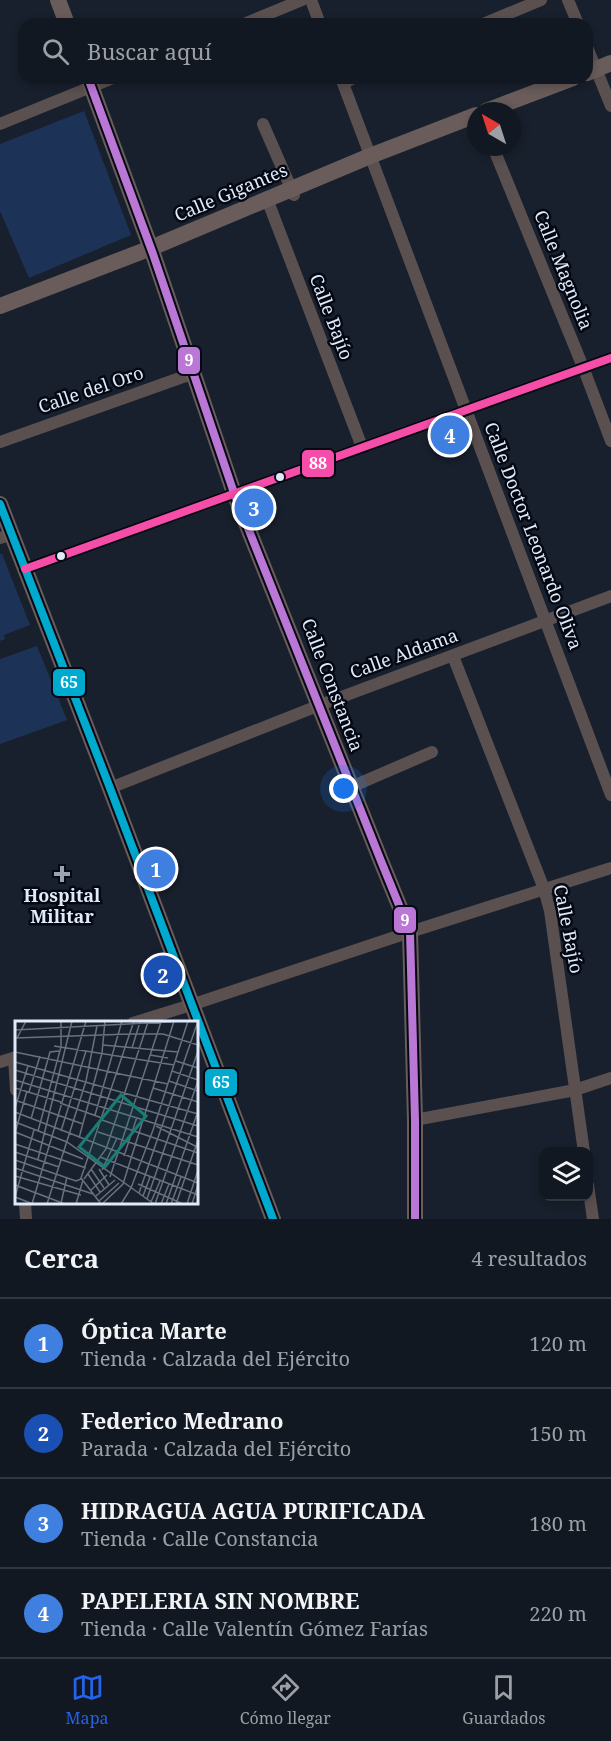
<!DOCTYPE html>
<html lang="es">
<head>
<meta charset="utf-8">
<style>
	:root { --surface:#121822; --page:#1b212a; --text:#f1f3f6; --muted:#9ca0a5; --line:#313740; --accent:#2563eb }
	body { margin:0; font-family:"Noto Serif",serif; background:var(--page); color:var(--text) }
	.controls { position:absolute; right:18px; bottom:18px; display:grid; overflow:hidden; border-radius:12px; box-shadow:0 3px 9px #0003 }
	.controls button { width:54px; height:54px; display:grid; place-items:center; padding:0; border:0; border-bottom:2px solid var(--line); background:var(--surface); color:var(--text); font:30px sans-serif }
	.compass { position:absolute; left:467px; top:102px; width:54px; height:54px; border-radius:50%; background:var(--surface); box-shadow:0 3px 9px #0003; rotate:321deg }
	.you { position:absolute; left:344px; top:789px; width:21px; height:21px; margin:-15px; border:4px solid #fff; border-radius:50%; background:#1a73e8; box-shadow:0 0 0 9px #1a73e833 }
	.badge { display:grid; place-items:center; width:39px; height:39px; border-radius:50%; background:var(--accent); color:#fff; font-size:20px; font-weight:700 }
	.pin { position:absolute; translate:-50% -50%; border:3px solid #fff; box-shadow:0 2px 6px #0006 }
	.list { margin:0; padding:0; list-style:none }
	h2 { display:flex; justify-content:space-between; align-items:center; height:78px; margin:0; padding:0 24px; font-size:26px }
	h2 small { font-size:20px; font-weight:400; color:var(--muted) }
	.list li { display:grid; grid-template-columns:39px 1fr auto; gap:18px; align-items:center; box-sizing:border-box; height:90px; padding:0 24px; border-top:2px solid var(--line) }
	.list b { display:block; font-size:22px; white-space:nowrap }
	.list p { margin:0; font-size:20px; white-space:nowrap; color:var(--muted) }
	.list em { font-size:20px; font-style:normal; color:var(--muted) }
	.icon { flex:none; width:33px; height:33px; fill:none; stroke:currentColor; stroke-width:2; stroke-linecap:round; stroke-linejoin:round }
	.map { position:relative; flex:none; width:611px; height:1219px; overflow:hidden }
	.search { position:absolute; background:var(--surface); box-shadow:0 3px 9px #0003; left:18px; right:18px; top:18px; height:66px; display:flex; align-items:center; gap:15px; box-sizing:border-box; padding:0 21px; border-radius:18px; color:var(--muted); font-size:22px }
	.sheet { height:438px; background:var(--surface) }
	nav { display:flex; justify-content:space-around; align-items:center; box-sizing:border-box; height:84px; border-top:2px solid var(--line); background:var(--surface); font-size:16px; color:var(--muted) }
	nav a { display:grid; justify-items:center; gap:3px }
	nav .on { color:var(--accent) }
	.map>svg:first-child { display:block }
	.green { fill:#1d3257 }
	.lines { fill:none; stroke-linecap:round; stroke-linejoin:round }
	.street { stroke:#5b5050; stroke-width:12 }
	.secondary { stroke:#695c5a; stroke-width:16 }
	.bus-1-casing { stroke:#040812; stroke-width:12 }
	.bus-2-casing { stroke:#040812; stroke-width:12 }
	.bus-3-casing { stroke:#040812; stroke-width:12 }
	.bus-1 { stroke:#ba77d6; stroke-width:8 }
	.bus-2 { stroke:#00a9ce; stroke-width:8 }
	.bus-3 { stroke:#f54da8; stroke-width:8 }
	.bus-dot { fill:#e0eafa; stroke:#040812; stroke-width:2 }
	.poi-dot { fill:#9aa3b2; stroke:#040812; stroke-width:2 }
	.labels { text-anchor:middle; stroke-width:5; stroke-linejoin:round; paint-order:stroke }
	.street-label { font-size:18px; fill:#e0eafa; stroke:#040812 }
	.poi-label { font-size:18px; font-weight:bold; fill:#e0eafa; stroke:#040812 }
	.inset-road { fill:none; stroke:#68717f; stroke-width:1.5 }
	.view { fill:#197c75; fill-opacity:0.15; stroke:#197c75; stroke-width:3 }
	.inset-edge { fill:none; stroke:#e0eafa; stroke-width:3 }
	.line-badge { stroke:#040812; stroke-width:2 }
	.badge-label { font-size:16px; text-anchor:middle; font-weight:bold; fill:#fff }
</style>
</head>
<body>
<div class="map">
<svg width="611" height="1219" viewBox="0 0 611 1219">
	<rect width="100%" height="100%" fill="#18202d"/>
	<g class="green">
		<polygon points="84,111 131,235 29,278 0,211 0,144"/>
		<polygon points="0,554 2,554 30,625 4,635 5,639 0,641"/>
		<polygon points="37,646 67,720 0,744 0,659"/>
	</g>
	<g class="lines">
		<g class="street">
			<polyline points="311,0 320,24"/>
			<polyline points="568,0 578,24"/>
			<polyline points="244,24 302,0"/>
			<polyline points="483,24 541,0"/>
			<polyline points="587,47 611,106"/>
			<polyline points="341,78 611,795"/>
			<polyline points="343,83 354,78"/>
			<polyline points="0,124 113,78"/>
			<polyline points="263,124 294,195"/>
			<polyline points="493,147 583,367 611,441"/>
			<polyline points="267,199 362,447"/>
			<polyline points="0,442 194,373"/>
			<polyline points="0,538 12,534"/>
			<polyline points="25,569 611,358"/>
			<polyline points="453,656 544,889 550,911 584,1152"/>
			<polyline points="351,787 432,752"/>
			<polyline points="110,788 320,705 611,596"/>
			<polyline points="133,1023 191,1005 410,932 611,868"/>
			<polyline points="14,1058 16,1090"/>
			<polyline points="0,1062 16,1057"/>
			<polyline points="415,1120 575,1090 611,1078"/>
			<polyline points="588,1185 593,1219"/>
			<polyline points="25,1202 26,1219"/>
		</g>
		<g class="secondary">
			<polyline points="58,0 67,24"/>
			<polyline points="587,73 611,63"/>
			<polyline points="88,78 153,254 234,493 381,861 410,932 415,1120 415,1219"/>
			<polyline points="486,111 573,78"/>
			<polyline points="0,306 151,248 370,156 476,115"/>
			<polyline points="0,504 110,788 273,1219"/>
		</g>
		<g class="bus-1-casing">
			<polyline id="bus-1" points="88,78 153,254 234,493 381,861 410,932 415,1120 415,1219"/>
		</g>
		<g class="bus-2-casing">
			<polyline id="bus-2" points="0,504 110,788 273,1219"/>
		</g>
		<g class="bus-3-casing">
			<polyline id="bus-3" points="25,569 611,358"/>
		</g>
		<use href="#bus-1" class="bus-1"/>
		<use href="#bus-2" class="bus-2"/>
		<use href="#bus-3" class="bus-3"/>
	</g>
	<g class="bus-dot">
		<circle cx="280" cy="477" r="5"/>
		<circle cx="61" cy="556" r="5"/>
	</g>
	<path class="poi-dot" d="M59 865h6v6h6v6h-6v6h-6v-6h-6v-6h6z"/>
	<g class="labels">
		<g class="street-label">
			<text transform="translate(231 193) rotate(-23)" y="6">Calle Gigantes</text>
			<text transform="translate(563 270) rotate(68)" y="6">Calle Magnolia</text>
			<text transform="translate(331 317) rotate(69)" y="6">Calle Bajío</text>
			<text transform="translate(91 390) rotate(-19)" y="6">Calle del Oro</text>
			<text transform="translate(533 536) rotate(69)" y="6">Calle Doctor Leonardo Oliva</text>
			<text transform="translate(404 654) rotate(-20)" y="6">Calle Aldama</text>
			<text transform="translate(332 685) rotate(69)" y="6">Calle Constancia</text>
			<text transform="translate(568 929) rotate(79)" y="6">Calle Bajío</text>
		</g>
		<g class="poi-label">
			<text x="62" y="902">Hospital<tspan x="62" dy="21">Militar</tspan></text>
		</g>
	</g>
	<g transform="translate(15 1021)">
		<rect width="183" height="183" fill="#18202d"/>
		<path class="inset-road" d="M 0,9 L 169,0M 115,13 L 148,13 L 183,24M 0,17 L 115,13M 2,17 L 11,0M 88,24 L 163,31M 39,25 L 159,44M 117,27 L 125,1M 0,31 L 153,63M 135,34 L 153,37M 161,40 L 183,47M 0,41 L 183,93M 0,49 L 183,105M 157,50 L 183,59M 0,59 L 183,116M 154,60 L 183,70M 0,67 L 46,81M 138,67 L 183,81M 14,71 L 25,35M 110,71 L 133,1M 0,79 L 68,103M 45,82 L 87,97M 0,87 L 13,45M 0,91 L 183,162M 80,94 L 107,0M 16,98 L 35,31 L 44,30M 87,99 L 183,132M 0,101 L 52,121 L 139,183M 141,105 L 182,126M 23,110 L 46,26 L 46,0M 46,110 L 71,30M 0,111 L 68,138M 83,111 L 183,144M 0,112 L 12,70M 64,117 L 87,32 L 90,0M 0,123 L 71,147M 0,131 L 44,146M 109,135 L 122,96M 85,136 L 183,174M 23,138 L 57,0M 0,139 L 61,160 L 66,158M 0,147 L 78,173M 76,148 L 89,167M 84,148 L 94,164M 87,149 L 102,117M 73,153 L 85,171M 0,155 L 66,174M 95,156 L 146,1M 69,158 L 91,128 L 110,71M 123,163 L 168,183M 0,164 L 50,183M 76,169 L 92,154M 124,172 L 183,0M 81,175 L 100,159M 128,175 L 135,156M 0,176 L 19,109M 0,176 L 18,183M 132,178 L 183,30M 84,180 L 104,162M 136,181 L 145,160M 46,182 L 52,156M 17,183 L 71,0M 32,183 L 71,60 L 82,5M 61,183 L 68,159M 86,183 L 66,157 L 119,0M 87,183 L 108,163 L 159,0M 106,183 L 116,167 L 138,109 L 173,0M 140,183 L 183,60M 146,183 L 154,163M 151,183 L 183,90M 156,183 L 166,156M 161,183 L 183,119M 172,183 L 183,149M 177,183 L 183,164"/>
		<path class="view" d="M 106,74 L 131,95 L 90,146 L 64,126 Z"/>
		<rect width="183" height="183" class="inset-edge"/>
	</g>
	<g class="line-badge">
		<rect x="177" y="346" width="24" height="29" rx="6" fill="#ba77d6"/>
		<rect x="301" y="449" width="34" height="29" rx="6" fill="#f54da8"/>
		<rect x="52" y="668" width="34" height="29" rx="6" fill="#00a9ce"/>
		<rect x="393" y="906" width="24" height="28" rx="6" fill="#ba77d6"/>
		<rect x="204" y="1068" width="34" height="29" rx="6" fill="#00a9ce"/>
	</g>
	<g class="badge-label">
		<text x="189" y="366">9</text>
		<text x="318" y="469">88</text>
		<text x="69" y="688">65</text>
		<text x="405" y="926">9</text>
		<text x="221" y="1088">65</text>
	</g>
</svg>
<div class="controls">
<button><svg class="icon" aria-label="layers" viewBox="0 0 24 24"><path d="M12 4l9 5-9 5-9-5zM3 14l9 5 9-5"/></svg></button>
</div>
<svg class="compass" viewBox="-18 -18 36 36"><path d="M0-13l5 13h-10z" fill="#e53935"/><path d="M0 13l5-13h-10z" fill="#9ca0a5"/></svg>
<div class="you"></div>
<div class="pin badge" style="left:156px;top:869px;background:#3f7fe0">1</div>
<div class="pin badge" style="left:163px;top:975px;background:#1a4fb4">2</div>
<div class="pin badge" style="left:254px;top:508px;background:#3f7fe0">3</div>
<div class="pin badge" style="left:450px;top:435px;background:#3f7fe0">4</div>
<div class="search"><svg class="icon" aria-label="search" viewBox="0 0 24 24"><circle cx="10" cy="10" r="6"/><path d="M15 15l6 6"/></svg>Buscar aquí</div>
</div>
<section class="sheet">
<h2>Cerca<small>4 resultados</small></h2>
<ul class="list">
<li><span class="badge" style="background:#3f7fe0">1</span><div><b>Óptica Marte</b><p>Tienda · Calzada del Ejército</p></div><em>120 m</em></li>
<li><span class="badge" style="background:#1a4fb4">2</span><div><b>Federico Medrano</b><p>Parada · Calzada del Ejército</p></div><em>150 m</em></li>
<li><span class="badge" style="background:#3f7fe0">3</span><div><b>HIDRAGUA AGUA PURIFICADA</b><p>Tienda · Calle Constancia</p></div><em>180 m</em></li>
<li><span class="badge" style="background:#3f7fe0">4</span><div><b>PAPELERIA SIN NOMBRE</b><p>Tienda · Calle Valentín Gómez Farías</p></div><em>220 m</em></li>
</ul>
</section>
<nav>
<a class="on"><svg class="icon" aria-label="map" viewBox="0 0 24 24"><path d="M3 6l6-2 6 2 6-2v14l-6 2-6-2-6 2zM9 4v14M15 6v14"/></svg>Mapa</a>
<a><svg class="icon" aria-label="directions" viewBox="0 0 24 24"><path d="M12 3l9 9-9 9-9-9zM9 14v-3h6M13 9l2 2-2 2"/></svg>Cómo llegar</a>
<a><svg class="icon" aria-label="saved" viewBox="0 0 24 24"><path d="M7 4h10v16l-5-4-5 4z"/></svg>Guardados</a>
</nav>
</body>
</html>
